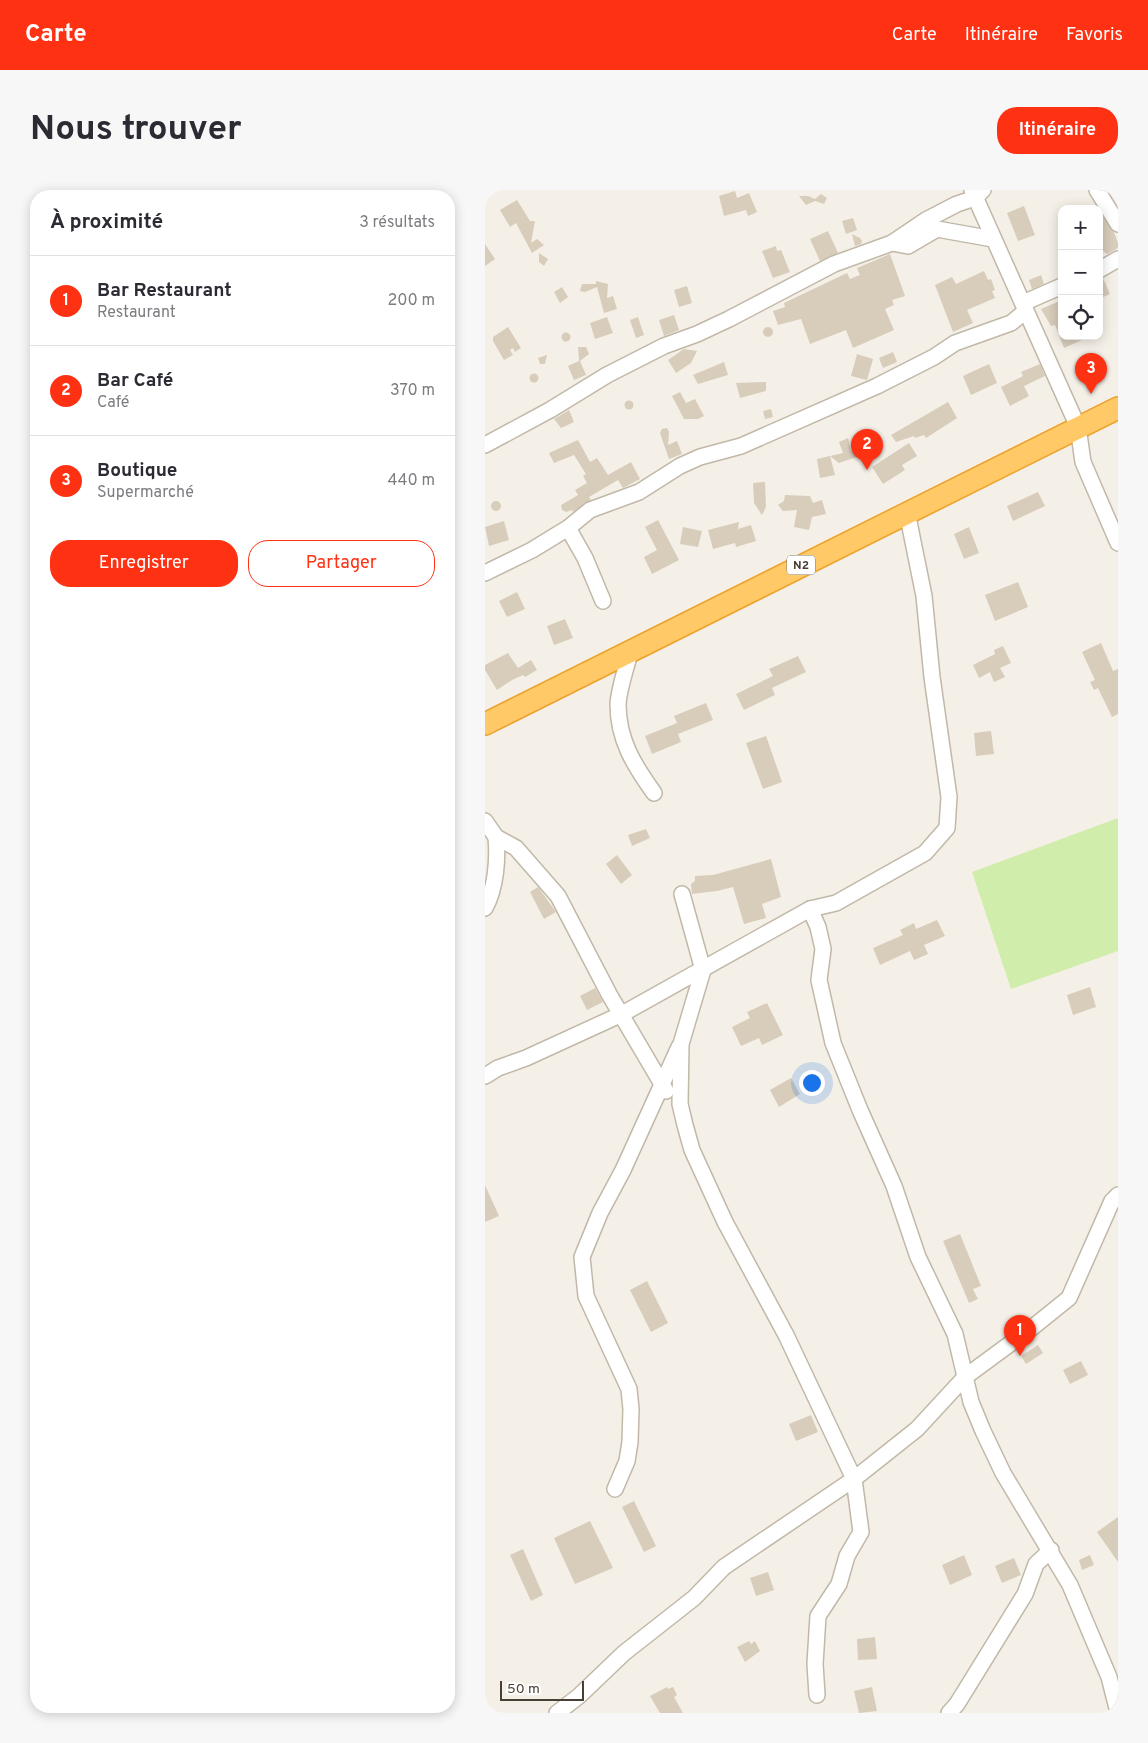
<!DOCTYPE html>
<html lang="fr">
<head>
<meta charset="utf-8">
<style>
	:root { --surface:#fff; --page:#f7f7f7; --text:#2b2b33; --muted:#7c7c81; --line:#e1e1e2; --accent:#ff3113 }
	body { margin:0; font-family:Overpass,sans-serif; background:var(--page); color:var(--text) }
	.controls { position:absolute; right:15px; top:15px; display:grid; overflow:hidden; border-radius:10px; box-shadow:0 2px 12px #0003 }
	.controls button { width:45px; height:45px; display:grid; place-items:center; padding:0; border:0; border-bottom:1px solid var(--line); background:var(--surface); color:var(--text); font:25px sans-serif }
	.scale { position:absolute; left:15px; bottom:12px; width:84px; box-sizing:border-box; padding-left:5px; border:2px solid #494035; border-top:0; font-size:14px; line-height:18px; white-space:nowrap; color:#494035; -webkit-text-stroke:4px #fff; paint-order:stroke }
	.you { position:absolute; left:326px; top:892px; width:18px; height:18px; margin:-12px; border:4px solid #fff; border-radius:50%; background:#1a73e8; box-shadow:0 0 0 8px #1a73e833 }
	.badge { display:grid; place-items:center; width:32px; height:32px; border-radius:50%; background:var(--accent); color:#fff; font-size:16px; font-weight:700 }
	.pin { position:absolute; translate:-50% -41px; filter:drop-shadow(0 1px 2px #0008) }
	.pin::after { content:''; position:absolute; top:26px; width:18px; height:15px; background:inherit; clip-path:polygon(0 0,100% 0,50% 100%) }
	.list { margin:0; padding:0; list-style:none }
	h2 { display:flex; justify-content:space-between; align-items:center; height:65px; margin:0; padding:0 20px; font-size:21px }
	h2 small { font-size:16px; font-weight:400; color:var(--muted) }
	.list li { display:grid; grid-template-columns:32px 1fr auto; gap:15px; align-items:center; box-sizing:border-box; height:90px; padding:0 20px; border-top:1px solid var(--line) }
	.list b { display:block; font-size:19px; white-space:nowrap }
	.list p { margin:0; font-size:16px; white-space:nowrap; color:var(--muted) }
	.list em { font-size:16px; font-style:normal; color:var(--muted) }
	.actions { display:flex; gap:10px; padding:15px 20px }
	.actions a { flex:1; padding:11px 0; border:1px solid var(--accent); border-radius:20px; text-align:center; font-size:18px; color:var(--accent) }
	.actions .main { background:var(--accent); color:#fff }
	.icon { flex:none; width:28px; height:28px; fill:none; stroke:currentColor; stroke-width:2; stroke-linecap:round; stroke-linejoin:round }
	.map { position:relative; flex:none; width:633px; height:1523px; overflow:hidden; border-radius:20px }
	header { display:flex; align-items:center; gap:30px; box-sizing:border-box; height:70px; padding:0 25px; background:var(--accent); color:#fff }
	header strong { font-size:24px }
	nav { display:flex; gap:28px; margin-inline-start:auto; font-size:18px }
	.intro { display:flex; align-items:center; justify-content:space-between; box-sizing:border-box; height:120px; padding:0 30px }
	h1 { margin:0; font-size:35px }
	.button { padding:12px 22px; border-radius:20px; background:var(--accent); color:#fff; font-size:18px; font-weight:700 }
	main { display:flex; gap:30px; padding:0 30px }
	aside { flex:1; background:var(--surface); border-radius:20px; box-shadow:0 2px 12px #0003 }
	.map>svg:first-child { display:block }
	.green { fill:#d1edab }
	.building { fill:#d8ccbb }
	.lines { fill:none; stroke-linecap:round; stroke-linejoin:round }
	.minor-casing { stroke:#c1b8a8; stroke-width:18 }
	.highway-casing { stroke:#eda029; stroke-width:24 }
	.minor { stroke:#fff; stroke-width:15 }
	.highway { stroke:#ffc967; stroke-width:21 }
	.labels { text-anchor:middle; stroke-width:5; stroke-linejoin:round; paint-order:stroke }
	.shield { fill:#fff; stroke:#807972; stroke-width:1 }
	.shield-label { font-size:12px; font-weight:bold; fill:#494035 }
</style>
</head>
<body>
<header>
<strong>Carte</strong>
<nav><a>Carte</a><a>Itinéraire</a><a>Favoris</a></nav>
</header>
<div class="intro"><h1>Nous trouver</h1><a class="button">Itinéraire</a></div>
<main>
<aside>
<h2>À proximité<small>3 résultats</small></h2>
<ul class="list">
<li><span class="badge">1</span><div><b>Bar Restaurant</b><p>Restaurant</p></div><em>200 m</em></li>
<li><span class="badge">2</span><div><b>Bar Café</b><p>Café</p></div><em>370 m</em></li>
<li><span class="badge">3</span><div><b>Boutique</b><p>Supermarché</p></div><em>440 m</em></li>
</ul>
<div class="actions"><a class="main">Enregistrer</a><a>Partager</a></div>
</aside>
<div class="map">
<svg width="633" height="1523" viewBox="0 0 633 1523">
	<rect width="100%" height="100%" fill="#f5f0e7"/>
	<polygon class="green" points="633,628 633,761 526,799 487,682"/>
	<g class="building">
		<polygon points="250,1 252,8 264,3 272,22 263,26 261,20 239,26 234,6"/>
		<polygon points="336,4 342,8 339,14 330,11 321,15 314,6 323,6 330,9"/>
		<polygon points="32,10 45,31 50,31 46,53 52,49 59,55 47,63 31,33 25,37 15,20"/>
		<polygon points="539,16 550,45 533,51 522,23"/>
		<polygon points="614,21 629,42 633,53 633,58 622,64 618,61 617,49 614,50"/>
		<polygon points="368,28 372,40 361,44 357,31"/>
		<polygon points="343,41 353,63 335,71 325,49"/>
		<polygon points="367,44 375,48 377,51 376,54 370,56"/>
		<polygon points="0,54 10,69 0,76"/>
		<polygon points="291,56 292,61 296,60 305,82 288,88 277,61"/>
		<polygon points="54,63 63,69 59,76 54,72"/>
		<polygon points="405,64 420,106 407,110 409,115 400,119 409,140 368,158 361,140 325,154 316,129 293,135 288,121 300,117 299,113 362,83 365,89 375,85 372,78"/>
		<polygon points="499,81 503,90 506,89 510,100 507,101 510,108 482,120 488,133 468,142 450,95 467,87 471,94"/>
		<polygon points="556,85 559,94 547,99 544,90"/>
		<polygon points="618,88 625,104 614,109 614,89"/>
		<polygon points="111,91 123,94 122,108 128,106 132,119 119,123 112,97 100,102 95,101 97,94 111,94"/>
		<polygon points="202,96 207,113 194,117 189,100"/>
		<polygon points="77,97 83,107 75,113 69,102"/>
		<polygon points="577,110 577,146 606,146 579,158 570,135 566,136 556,119"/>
		<polygon points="189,125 194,140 179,146 174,130"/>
		<polygon points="122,127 128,143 110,149 105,133"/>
		<polygon points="153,127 159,145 151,148 145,130"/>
		<polygon points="23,137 36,158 30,162 28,158 25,160 28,165 19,170 8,151 8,147"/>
		<circle cx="283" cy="142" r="5"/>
		<circle cx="81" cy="147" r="4.5"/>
		<polygon points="93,157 101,157 104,164 95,171 101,185 89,190 83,176 94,171"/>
		<polygon points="199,159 212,161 206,173 191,183 183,170"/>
		<polygon points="408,162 412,172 398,178 394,168"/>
		<polygon points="372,164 388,169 382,190 366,186"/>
		<polygon points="62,165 60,174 55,174 53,168"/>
		<polygon points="239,172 243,185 213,194 208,185"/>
		<polygon points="504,174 512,193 486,205 478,186"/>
		<polygon points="555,174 560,186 539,196 544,206 525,216 516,197 538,186 536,182"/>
		<circle cx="49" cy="188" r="4.5"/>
		<polygon points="281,192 281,201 255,208 251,193"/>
		<polygon points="195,202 201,213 210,209 219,226 213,229 199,229 187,206"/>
		<circle cx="144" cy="215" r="4.5"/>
		<polygon points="463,212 472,228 441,248 439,245 430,248 429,246 411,252 406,245"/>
		<polygon points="286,219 288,227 280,229 278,221"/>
		<polygon points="84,220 89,232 76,238 69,229"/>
		<polygon points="182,238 184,242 183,255 192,251 197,264 184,269 175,243 177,239"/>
		<polygon points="381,243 386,260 380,261 380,264 354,273 345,266 358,263 354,252 363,248 366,261 375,259 368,247"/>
		<polygon points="93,250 105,272 112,268 123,285 146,272 155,289 138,298 133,290 104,307 106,310 88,322 87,320 81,322 77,320 76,315 93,305 90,300 102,293 98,286 101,284 89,265 69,273 64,263"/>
		<polygon points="424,253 432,266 417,275 420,280 398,294 387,277"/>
		<polygon points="345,266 350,285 335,288 332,269"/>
		<polygon points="280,292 281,317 277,325 269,313 268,293"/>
		<polygon points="553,302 560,316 528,331 522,316"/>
		<polygon points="300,305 325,306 328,313 337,310 341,324 327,327 324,340 309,337 312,320 298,321 293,315 299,311"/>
		<circle cx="11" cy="316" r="5"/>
		<polygon points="173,330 194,370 167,384 159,367 172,360 160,337"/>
		<polygon points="19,331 24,350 4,356 0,337"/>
		<polygon points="254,332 253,339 266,335 271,351 251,357 250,353 228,359 223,340"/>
		<polygon points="198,337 217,341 213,357 195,354"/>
		<polygon points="484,337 494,363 479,369 469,344"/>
		<polygon points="533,392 543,417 510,431 500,405"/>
		<polygon points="32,402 40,419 22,427 14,411"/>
		<polygon points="80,429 88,448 69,455 62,436"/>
		<polygon points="616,453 628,481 633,479 633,524 627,527 613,498 609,500 605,492 610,490 597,462"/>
		<polygon points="518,456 526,473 515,478 520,487 509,492 505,482 494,488 488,475 510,464 509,460"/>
		<polygon points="23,463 33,478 46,470 52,480 40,487 38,485 27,490 12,500 0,480 0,475"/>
		<polygon points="313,466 321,482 287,498 290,505 259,520 251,504 288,486 284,479"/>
		<polygon points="221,513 228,530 193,544 196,552 167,564 160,546 192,533 189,526"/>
		<polygon points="506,541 509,564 491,566 489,543"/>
		<polygon points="281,546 297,592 278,599 261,553"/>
		<polygon points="161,639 165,648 147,656 143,645"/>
		<polygon points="132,665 147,685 136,694 121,674"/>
		<polygon points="286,669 296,707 277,714 281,728 259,734 248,697 232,701 207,704 206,694 210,691 210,686 228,685"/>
		<polygon points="53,697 71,722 59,729 45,702"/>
		<polygon points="452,730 460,746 439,755 443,764 429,770 425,761 395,775 388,758 418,745 415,740 429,733 431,739"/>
		<polygon points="605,797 611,817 588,825 582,805"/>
		<polygon points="110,798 118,812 102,820 95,806"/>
		<polygon points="282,813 298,845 277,855 274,848 256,856 247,837 265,828 262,822"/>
		<polygon points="306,888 315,904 294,917 285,900"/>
		<polygon points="0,995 14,1026 0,1032"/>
		<polygon points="475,1044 496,1096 488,1099 493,1109 484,1113 458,1051"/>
		<polygon points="162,1091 183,1133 166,1142 145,1100"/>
		<polygon points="553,1155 558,1163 541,1174 536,1166"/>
		<polygon points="596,1171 603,1185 585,1194 578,1180"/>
		<polygon points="326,1225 333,1242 311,1251 304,1234"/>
		<polygon points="149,1311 171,1356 159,1362 137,1317"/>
		<polygon points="633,1327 633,1372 612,1342"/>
		<polygon points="105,1331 128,1378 90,1394 69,1348"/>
		<polygon points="38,1359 58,1405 46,1411 25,1365"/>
		<polygon points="479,1365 487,1385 465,1395 457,1375"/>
		<polygon points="605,1365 609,1375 597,1380 594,1370"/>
		<polygon points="529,1368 536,1385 517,1393 510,1376"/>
		<polygon points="283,1382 289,1400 271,1406 265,1388"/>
		<polygon points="390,1447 392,1469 373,1470 372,1449"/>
		<polygon points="264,1451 266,1454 270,1451 275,1461 260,1472 252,1457"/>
		<polygon points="182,1497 183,1499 188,1497 192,1505 189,1507 198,1523 175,1523 165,1506"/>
		<polygon points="387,1497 392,1521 374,1523 369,1501"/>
	</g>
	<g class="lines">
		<g class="minor-casing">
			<g id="minor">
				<polyline points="487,0 593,237 598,272 633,353"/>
				<polyline points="612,0 633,34"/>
				<polyline points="407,53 423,56 452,39 508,49"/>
				<polyline points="614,80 633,69"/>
				<polyline points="538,113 577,96"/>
				<polyline points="0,255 65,220 122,185 179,156 212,144 244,129 349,74 407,53 441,30 472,14 490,8 498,0"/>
				<polyline points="83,338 100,368 118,411"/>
				<polyline points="0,383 47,360 83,338 105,320 154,302 195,276 215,267 256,256 392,196 449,167 470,153 526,133 541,121"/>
				<path d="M 145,461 C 142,477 134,497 133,514 C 133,550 149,575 169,603"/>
				<polyline points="0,631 11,647 31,658 73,706 124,804 181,901"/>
				<polyline points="197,704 218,780 196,854 195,914 200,935 207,960 240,1032 301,1145 369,1289 376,1342 362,1366 354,1394 333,1426 330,1474 332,1505"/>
				<path d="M 0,718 C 11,698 13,669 11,647"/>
				<polyline points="325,719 333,737 338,759 334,790 348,853 375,920 409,996 433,1067 470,1144 486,1212 498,1241 518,1283 585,1395 624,1487 633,1522"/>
				<polyline points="0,886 13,878 41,868 137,824 325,719 351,713 440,663 462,638 464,607 447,487 439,406 422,322"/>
				<polyline points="130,1299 142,1271 145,1252 146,1219 144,1199 101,1106 97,1067 115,1023 138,980 194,857"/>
				<polyline points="72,1523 94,1506 139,1463 209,1408 239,1377 369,1289 432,1239 480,1187 548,1137 584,1108 627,1011 633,1005"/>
				<polyline points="464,1523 472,1514 540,1404 551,1374 566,1360"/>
			</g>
		</g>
		<g class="highway-casing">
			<polyline id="highway" points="0,534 633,218"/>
		</g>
		<use href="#minor" class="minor"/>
		<use href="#highway" class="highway"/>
	</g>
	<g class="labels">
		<rect class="shield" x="302" y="365.5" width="28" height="19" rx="4"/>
		<g class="shield-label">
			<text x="316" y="379">N2</text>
		</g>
	</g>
</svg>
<div class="controls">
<button>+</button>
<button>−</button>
<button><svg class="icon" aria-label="locate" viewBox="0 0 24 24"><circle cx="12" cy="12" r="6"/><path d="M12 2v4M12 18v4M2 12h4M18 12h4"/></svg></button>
</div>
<div class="scale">50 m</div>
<div class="you"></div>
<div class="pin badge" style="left:535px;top:1166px">1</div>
<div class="pin badge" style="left:382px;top:280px">2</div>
<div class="pin badge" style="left:606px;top:204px">3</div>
</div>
</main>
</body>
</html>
